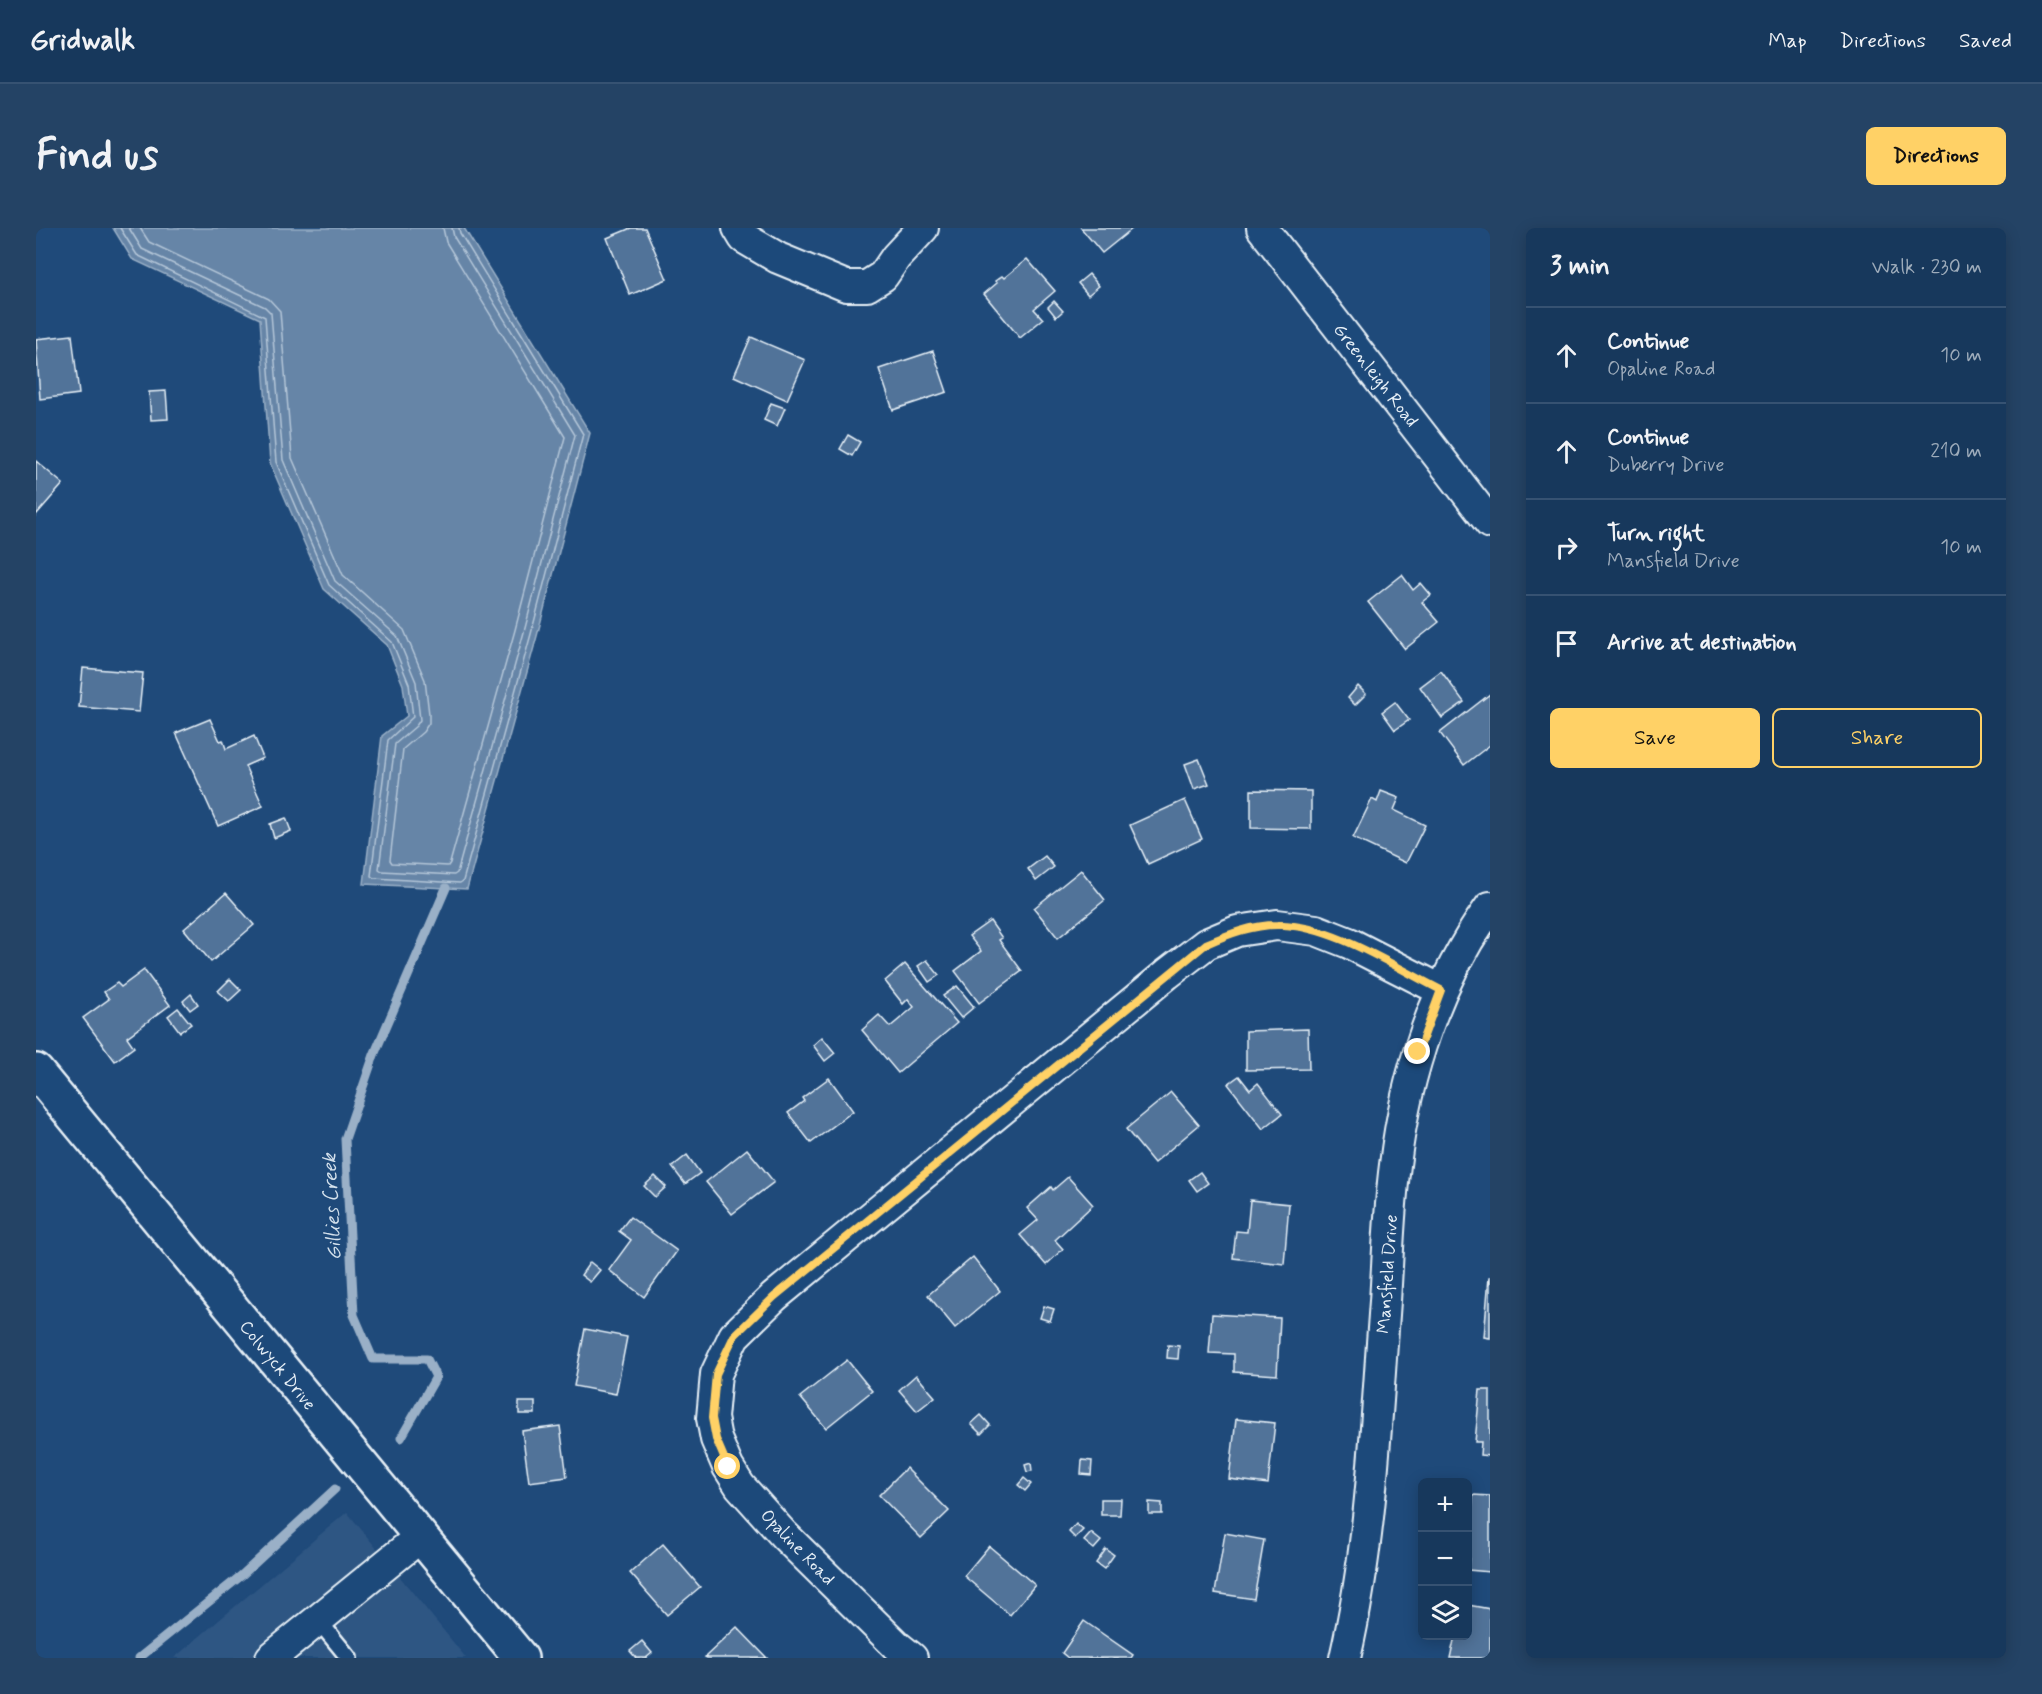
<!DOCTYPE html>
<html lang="en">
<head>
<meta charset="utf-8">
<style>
	:root { --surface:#17385c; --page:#244365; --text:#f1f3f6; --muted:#9eacbb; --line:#365272; --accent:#ffd166 }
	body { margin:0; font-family:Mynerve,sans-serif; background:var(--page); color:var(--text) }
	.controls { position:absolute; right:18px; bottom:18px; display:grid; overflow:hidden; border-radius:9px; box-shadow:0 3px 15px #0003 }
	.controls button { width:54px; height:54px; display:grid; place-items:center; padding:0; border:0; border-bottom:2px solid var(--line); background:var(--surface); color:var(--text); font:30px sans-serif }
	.stop { position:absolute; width:18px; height:18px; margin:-14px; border:4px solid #ffd166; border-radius:50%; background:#fff }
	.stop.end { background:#ffd166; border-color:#fff; box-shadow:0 2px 6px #0008 }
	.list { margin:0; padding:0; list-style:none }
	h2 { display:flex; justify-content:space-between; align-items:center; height:78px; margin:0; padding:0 24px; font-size:26px }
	h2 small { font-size:20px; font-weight:400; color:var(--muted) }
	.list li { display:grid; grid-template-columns:39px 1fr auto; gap:18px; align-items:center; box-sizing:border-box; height:96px; padding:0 24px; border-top:2px solid var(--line) }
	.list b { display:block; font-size:22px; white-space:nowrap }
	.list p { margin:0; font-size:20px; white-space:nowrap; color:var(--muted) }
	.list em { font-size:20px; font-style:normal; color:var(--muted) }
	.actions { display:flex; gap:12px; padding:18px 24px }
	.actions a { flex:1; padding:14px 0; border:2px solid var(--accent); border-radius:9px; text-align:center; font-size:21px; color:var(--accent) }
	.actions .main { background:var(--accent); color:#111 }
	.icon { flex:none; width:33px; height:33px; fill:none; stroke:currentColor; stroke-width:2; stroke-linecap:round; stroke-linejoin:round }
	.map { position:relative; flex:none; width:1454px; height:1430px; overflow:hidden; border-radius:9px }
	header { display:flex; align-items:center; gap:36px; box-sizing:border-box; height:84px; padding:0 30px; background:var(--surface); border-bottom:2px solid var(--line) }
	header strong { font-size:28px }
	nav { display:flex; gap:33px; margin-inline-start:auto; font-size:21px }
	.intro { display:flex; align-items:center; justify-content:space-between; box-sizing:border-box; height:144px; padding:0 36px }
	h1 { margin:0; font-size:42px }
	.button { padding:15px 27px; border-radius:9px; background:var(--accent); color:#111; font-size:21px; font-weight:700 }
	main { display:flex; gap:36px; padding:0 36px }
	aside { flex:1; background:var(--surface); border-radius:9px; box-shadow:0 3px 15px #0003 }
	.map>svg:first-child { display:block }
	.built { fill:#2e5683 }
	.water { fill:#6685a7; stroke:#9ab0c7; stroke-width:1.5 }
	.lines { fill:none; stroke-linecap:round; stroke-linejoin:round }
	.shore { stroke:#b4c6d8; stroke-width:1.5 }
	.stream { stroke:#9ab0c7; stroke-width:9 }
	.building { fill:#517399; stroke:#e8f1f8; stroke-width:1.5 }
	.lane-casing { stroke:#e8f1f8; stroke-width:20 }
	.street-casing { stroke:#e8f1f8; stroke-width:34 }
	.secondary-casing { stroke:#e8f1f8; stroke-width:38 }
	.lane { stroke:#1f4a7a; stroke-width:15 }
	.street { stroke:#1f4a7a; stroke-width:30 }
	.secondary { stroke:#1f4a7a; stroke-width:33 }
	.route { stroke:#ffd166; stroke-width:8 }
	.labels { text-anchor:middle; stroke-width:4.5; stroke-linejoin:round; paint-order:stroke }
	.street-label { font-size:18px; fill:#e8f1f8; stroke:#1f4a7a }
	.water-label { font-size:20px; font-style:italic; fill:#d4e1ec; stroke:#1f4a7a }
</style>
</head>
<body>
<header>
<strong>Gridwalk</strong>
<nav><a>Map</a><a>Directions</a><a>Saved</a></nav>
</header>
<div class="intro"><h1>Find us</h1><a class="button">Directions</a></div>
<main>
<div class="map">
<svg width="1454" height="1430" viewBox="0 0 1454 1430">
	<rect width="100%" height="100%" fill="#1f4a7a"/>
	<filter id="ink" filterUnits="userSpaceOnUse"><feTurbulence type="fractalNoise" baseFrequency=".0167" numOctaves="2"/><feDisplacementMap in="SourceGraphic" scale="12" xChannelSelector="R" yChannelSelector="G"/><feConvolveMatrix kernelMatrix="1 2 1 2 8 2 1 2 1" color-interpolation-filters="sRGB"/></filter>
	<g filter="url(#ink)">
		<polygon class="built" points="311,1284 430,1430 138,1430"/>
		<polygon class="water" points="77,0 428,0 554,205 501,408 431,661 328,656 346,508 371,488 367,457 351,417 288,361 234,235 224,91 96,31"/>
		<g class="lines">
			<g class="shore">
				<polyline points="84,0 101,27 229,89 240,234 293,357 356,414 373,456 377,489 352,512 335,648 338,650 424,655 427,653 495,406 547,206 424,5 423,0"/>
				<polyline points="93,0 106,21 229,79 235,85 247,232 299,353 361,408 380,454 384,492 380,498 359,516 343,641 346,643 418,647 421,645 488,404 539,207 418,9 416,0"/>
				<polyline points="104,0 113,14 233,71 244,83 256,230 307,347 368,402 389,452 393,486 393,495 387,504 367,521 354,632 356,635 412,638 414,635 479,402 529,209 410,14 407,0"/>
			</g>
			<g class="stream">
				<polyline points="365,1210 400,1149 391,1131 337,1131 318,1087 309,911 338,827 410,660"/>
				<polyline points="103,1430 206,1347 299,1261"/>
			</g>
		</g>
		<g class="building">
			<polygon points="595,0 609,0 631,51 594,67 571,10"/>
			<polygon points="1045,0 1097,0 1066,25"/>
			<polygon points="991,31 1019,63 998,81 1007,91 984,110 948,66 961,55 959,53 966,48 968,50"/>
			<polygon points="1053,46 1063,58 1052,67 1042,55"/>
			<polygon points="1018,73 1027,83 1020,89 1012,79"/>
			<polygon points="36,107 43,166 4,171 0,111"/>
			<polygon points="715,109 769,132 751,172 698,148"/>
			<polygon points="897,123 911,164 857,182 843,141"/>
			<polygon points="130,163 132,191 115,192 113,164"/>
			<polygon points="735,175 749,180 741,198 728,192"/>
			<polygon points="812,207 824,214 816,228 804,221"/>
			<polygon points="0,233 27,256 0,287"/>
			<polygon points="1366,347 1377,362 1385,355 1395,367 1386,374 1403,394 1369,421 1332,374"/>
			<polygon points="47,440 107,445 103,484 43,479"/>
			<polygon points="1405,443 1428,474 1406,490 1384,459"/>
			<polygon points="1322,458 1330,466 1319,477 1312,470"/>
			<polygon points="1454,466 1454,517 1428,537 1404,505"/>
			<polygon points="1359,474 1373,492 1359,502 1346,484"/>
			<polygon points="174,491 184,513 187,512 190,521 218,508 227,530 209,538 227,578 182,598 140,505"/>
			<polygon points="1163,531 1173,556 1158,561 1149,536"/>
			<polygon points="1215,562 1275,563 1275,601 1215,600"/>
			<polygon points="1345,563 1363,570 1358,582 1389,597 1370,635 1317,610 1336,571 1341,574"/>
			<polygon points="1149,572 1166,611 1112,636 1094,597"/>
			<polygon points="250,590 255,603 238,610 234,596"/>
			<polygon points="1009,628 1018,639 1000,653 992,641"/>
			<polygon points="1045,642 1069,672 1022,710 998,680"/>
			<polygon points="190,665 218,697 175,734 148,701"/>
			<polygon points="954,693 966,710 963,712 986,743 943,775 919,743 945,723 933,708"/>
			<polygon points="891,732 903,747 893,754 882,738"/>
			<polygon points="869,736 921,795 862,845 826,802 843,787 854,799 878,779 872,771 867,776 849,753"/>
			<polygon points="108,742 134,777 91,809 98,819 79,833 47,790 73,771 68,764 81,755 85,759"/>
			<polygon points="194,751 205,762 193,773 182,763"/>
			<polygon points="921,758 938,779 925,790 907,768"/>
			<polygon points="155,766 162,776 154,782 147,773"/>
			<polygon points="142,780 155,796 144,804 132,788"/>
			<polygon points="1272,801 1273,841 1210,842 1210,803"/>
			<polygon points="786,809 799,825 789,833 777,817"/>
			<polygon points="1203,848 1214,862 1222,855 1246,886 1227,901 1192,856"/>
			<polygon points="793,850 817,883 775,915 752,885 768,873 766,870"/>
			<polygon points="1135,864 1163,897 1118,935 1090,901"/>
			<polygon points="711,921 738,954 696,986 670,954"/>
			<polygon points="651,927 664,945 649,956 636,939"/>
			<polygon points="1164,944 1172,955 1161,963 1153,952"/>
			<polygon points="619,948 630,959 619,969 608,958"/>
			<polygon points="1032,949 1057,977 1019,1012 1027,1021 1010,1037 984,1007 1002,992 991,980 1015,959 1017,962"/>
			<polygon points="1214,972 1253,976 1248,1036 1197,1030 1200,1003 1211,1004"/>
			<polygon points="594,989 641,1023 608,1069 573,1042 595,1012 583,1003"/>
			<polygon points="937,1029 964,1063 919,1100 892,1067"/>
			<polygon points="554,1034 564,1042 554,1054 545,1047"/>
			<polygon points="1453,1049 1454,1049 1454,1110 1448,1109"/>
			<polygon points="1008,1078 1018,1081 1014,1093 1004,1090"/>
			<polygon points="1176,1086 1244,1090 1241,1147 1198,1144 1198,1126 1173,1125"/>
			<polygon points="549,1101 591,1109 580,1166 538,1158"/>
			<polygon points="1132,1117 1143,1118 1142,1131 1131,1130"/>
			<polygon points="811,1132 836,1163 790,1200 764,1169"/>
			<polygon points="880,1147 899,1169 881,1183 863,1162"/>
			<polygon points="1444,1162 1454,1162 1454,1228 1444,1227 1445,1214 1439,1214"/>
			<rect x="483" y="1174" width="16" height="12"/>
			<polygon points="945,1187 954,1197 945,1206 935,1196"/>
			<polygon points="1200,1191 1239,1195 1232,1256 1193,1251"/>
			<polygon points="524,1198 531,1249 493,1254 486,1203"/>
			<polygon points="1046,1232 1056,1233 1055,1247 1045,1246"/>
			<polygon points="995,1235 996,1243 991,1244 989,1237"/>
			<polygon points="870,1240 913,1283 885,1310 843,1267"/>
			<polygon points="988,1250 995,1256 989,1263 982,1257"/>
			<polygon points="1437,1267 1454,1268 1454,1344 1432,1342 1434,1308 1432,1307 1433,1298 1435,1298"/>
			<polygon points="1065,1271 1085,1271 1084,1287 1065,1287"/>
			<polygon points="1113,1274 1126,1275 1126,1286 1113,1286"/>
			<polygon points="1040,1296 1047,1302 1039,1310 1033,1304"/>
			<polygon points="1055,1305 1065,1313 1058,1321 1048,1313"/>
			<polygon points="1189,1305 1228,1312 1218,1371 1179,1365"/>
			<polygon points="627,1316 664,1359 631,1387 594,1345"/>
			<polygon points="953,1318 999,1357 974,1387 928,1348"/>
			<polygon points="1070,1321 1078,1327 1068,1341 1060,1335"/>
			<polygon points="1432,1377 1454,1381 1454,1430 1414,1430 1419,1408 1432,1408"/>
			<polygon points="1048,1393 1097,1427 1095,1430 1032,1430 1026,1425"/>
			<polygon points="701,1399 731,1430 671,1430 669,1429"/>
			<polygon points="606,1413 616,1425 610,1430 600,1430 594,1423"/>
		</g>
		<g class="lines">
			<g class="lane-casing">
				<polyline id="lane" points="282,1392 313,1430"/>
			</g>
			<g class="street-casing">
				<g id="street">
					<polyline points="702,0 708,10 742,30 810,58 831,58 847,48 860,29 887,0"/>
					<polyline points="1226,0 1454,295"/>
					<polyline points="235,1430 384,1309"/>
					<polyline points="876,1430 861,1418 748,1307 704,1258 692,1239 680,1211 676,1190 680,1146 698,1108 738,1069 1131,746 1170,716 1201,703 1241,697 1280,702 1313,715 1405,762"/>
					<path d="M 1309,1430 C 1336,1313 1340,1192 1349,1073 C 1352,1028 1353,982 1359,937 C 1370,845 1400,754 1454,679"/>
				</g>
			</g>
			<g class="secondary-casing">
				<polyline id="secondary" points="0,843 485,1430"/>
			</g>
			<use href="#lane" class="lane"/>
			<use href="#street" class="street"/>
			<use href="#secondary" class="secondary"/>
		</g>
	</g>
	<g class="lines" filter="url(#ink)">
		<path class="route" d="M 692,1239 L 680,1211 L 676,1190 L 680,1146 L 698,1108 L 738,1069 L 1170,716 C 1193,706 1216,697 1241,697 C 1293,695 1359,739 1405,762 L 1382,824"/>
	</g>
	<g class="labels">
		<g class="street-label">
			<text transform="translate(1340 147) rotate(52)" y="6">Greenleigh Road</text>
			<text transform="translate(1351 1046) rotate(-86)" y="6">Mansfield Drive</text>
			<text transform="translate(242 1137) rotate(51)" y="6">Colwyck Drive</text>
			<text transform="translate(762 1319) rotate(46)" y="6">Opaline Road</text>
		</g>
		<g class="water-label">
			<text transform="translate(295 979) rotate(-93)" y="7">Gillies Creek</text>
		</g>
	</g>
</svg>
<div class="controls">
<button>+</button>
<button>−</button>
<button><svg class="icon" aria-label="layers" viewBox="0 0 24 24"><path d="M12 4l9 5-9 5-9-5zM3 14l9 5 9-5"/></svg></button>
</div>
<div class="stop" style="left:692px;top:1239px"></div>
<div class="stop end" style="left:1382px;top:824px"></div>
</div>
<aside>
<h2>3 min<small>Walk · 230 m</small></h2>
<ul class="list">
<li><svg class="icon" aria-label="ahead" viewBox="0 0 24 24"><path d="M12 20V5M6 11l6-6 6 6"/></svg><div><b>Continue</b><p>Opaline Road</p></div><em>10 m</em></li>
<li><svg class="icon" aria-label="ahead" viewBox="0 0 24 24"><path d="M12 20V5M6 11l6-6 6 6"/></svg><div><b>Continue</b><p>Duberry Drive</p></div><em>210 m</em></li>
<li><svg class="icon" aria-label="right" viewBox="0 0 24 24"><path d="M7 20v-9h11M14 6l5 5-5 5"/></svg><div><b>Turn right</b><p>Mansfield Drive</p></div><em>10 m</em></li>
<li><svg class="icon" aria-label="arrive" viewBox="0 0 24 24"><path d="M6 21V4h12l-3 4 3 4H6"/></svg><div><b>Arrive at destination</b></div></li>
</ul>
<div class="actions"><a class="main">Save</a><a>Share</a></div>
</aside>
</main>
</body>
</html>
